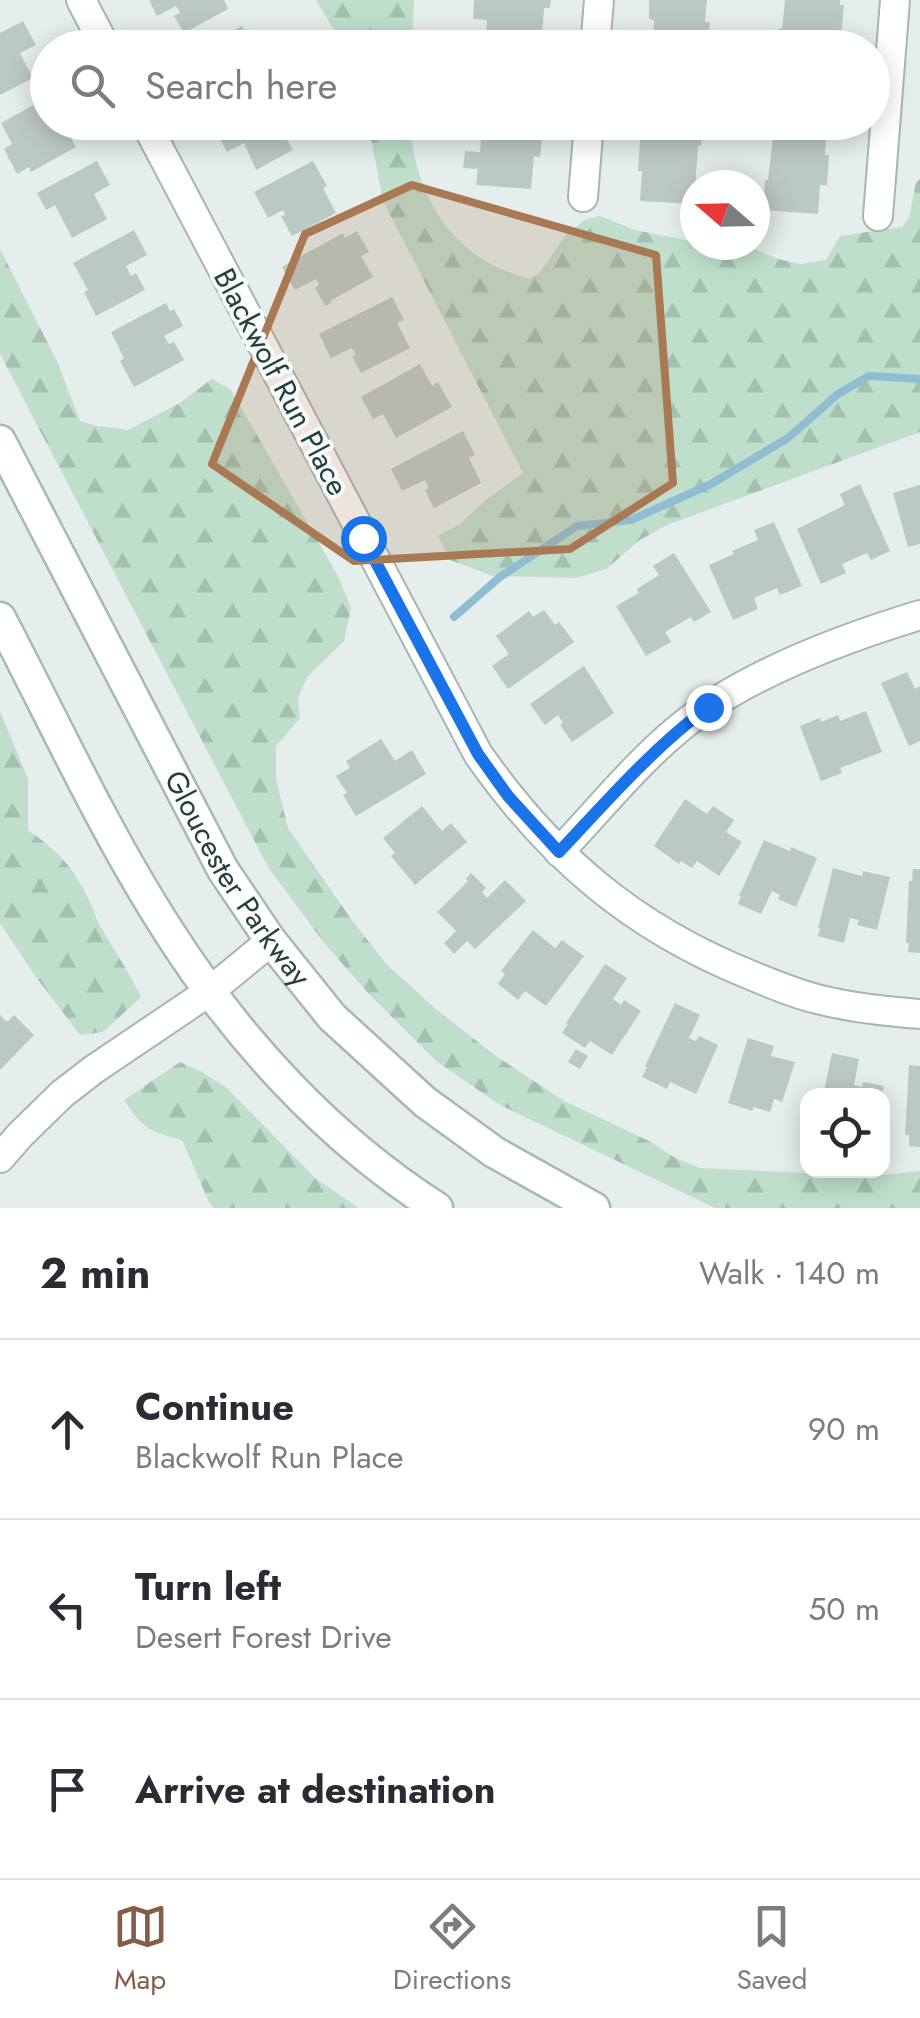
<!DOCTYPE html>
<html lang="en">
<head>
<meta charset="utf-8">
<style>
	:root { --surface:#fff; --page:#f2f2f3; --text:#2b2b33; --muted:#7c7c81; --line:#e1e1e2; --accent:#845c48 }
	body { margin:0; font-family:Jost,sans-serif; background:var(--page); color:var(--text) }
	.controls { position:absolute; right:30px; bottom:30px; display:grid; overflow:hidden; border-radius:20px; box-shadow:0 5px 25px #0003 }
	.controls button { width:90px; height:90px; display:grid; place-items:center; padding:0; border:0; border-bottom:2px solid var(--line); background:var(--surface); color:var(--text); font:50px sans-serif }
	.compass { position:absolute; left:680px; top:170px; width:90px; height:90px; border-radius:50%; background:var(--surface); box-shadow:0 5px 25px #0003; rotate:290deg }
	.stop { position:absolute; width:30px; height:30px; margin:-22px; border:8px solid #1a73e8; border-radius:50%; background:#fff }
	.stop.end { background:#1a73e8; border-color:#fff; box-shadow:0 2px 10px #0008 }
	.list { margin:0; padding:0; list-style:none }
	h2 { display:flex; justify-content:space-between; align-items:center; height:130px; margin:0; padding:0 40px; font-size:42px }
	h2 small { font-size:32px; font-weight:400; color:var(--muted) }
	.list li { display:grid; grid-template-columns:65px 1fr auto; gap:30px; align-items:center; box-sizing:border-box; height:180px; padding:0 40px; border-top:2px solid var(--line) }
	.list b { display:block; font-size:38px; white-space:nowrap }
	.list p { margin:0; font-size:32px; white-space:nowrap; color:var(--muted) }
	.list em { font-size:32px; font-style:normal; color:var(--muted) }
	.icon { flex:none; width:55px; height:55px; fill:none; stroke:currentColor; stroke-width:2; stroke-linecap:round; stroke-linejoin:round }
	.map { position:relative; flex:none; width:920px; height:1208px; overflow:hidden }
	.search { position:absolute; background:var(--surface); box-shadow:0 5px 25px #0003; left:30px; right:30px; top:30px; height:110px; display:flex; align-items:center; gap:25px; box-sizing:border-box; padding:0 35px; border-radius:55px; color:var(--muted); font-size:38px }
	.sheet { height:670px; background:var(--surface) }
	nav { display:flex; justify-content:space-around; align-items:center; box-sizing:border-box; height:140px; border-top:2px solid var(--line); background:var(--surface); font-size:28px; color:var(--muted) }
	nav a { display:grid; justify-items:center; gap:5px }
	nav .on { color:var(--accent) }
	.map>svg:first-child { display:block }
	.forest { fill:url(#forest-firs) }
	.lines { fill:none; stroke-linecap:round; stroke-linejoin:round }
	.stream { stroke:#8fbed2; stroke-width:8 }
	.building { fill:#bbc9c5 }
	.minor-casing { stroke:#a7b6b4; stroke-width:32 }
	.secondary-casing { stroke:#a4bab5; stroke-width:35 }
	.minor { stroke:#fff; stroke-width:28 }
	.secondary { stroke:#fff; stroke-width:30 }
	.route { stroke:#1a73e8; stroke-width:12 }
	.marked { fill:#a97954; fill-opacity:0.2; stroke:#a97954; stroke-width:8; stroke-linejoin:round }
	.labels { text-anchor:middle; stroke-width:8; stroke-linejoin:round; paint-order:stroke }
	.street-label { font-size:30px; fill:#24403d; stroke:#f6faf9 }
</style>
</head>
<body>
<div class="map">
<svg width="920" height="1208" viewBox="0 0 920 1208">
	<defs>
		<pattern id="forest-firs" width="22" height="20" patternUnits="userSpaceOnUse" patternTransform="scale(2.5)"><rect width="22" height="20" fill="#bfdfcc"/><path d="M5 1l3.5 6h-7zM16 11l3.5 6h-7z" fill="#a4c0b0"/></pattern>
	</defs>
	<rect width="100%" height="100%" fill="#e5eeec"/>
	<g class="forest">
		<polygon points="316,0 414,0 412,47 344,47"/>
		<path d="M 368,123 L 408,123 C 412,140 414,159 420,176 C 437,229 476,266 530,279 L 540,272 L 565,236 L 585,220 L 600,216 L 635,230 L 695,242 L 695,245 L 748,246 L 778,259 L 801,264 L 826,260 L 840,236 L 902,227 L 909,218 L 916,182 L 920,179 L 920,432 L 667,525 L 640,540 L 606,569 L 576,578 L 493,576 L 450,560 L 438,536 L 460,524 L 487,499 L 523,473 L 383,201 Z"/>
		<path d="M 0,249 L 57,361 L 80,421 C 95,427 112,427 128,430 L 178,404 L 212,379 L 231,390 L 338,576 L 351,608 L 344,641 L 308,676 L 298,697 L 300,718 L 276,746 L 276,779 L 288,828 L 351,919 L 387,965 L 437,1010 L 496,1056 L 564,1101 L 649,1141 L 677,1159 L 700,1168 L 872,1176 L 920,1171 L 920,1208 L 715,1208 L 500,1105 L 436,1061 L 369,994 L 325,944 L 268,867 L 0,354 Z"/>
		<path d="M 0,711 L 28,779 L 28,830 C 58,851 73,867 89,900 C 94,910 96,920 102,929 C 115,952 130,973 141,997 L 103,1032 L 80,1035 L 36,977 L 0,923 Z"/>
		<path d="M 180,1062 L 202,1072 L 227,1088 L 315,1178 L 359,1208 L 214,1208 L 209,1202 L 182,1140 C 151,1132 141,1128 124,1100 Z"/>
	</g>
	<g class="lines">
		<polyline class="stream" points="454,617 500,577 577,526 631,520 711,484 788,438 838,394 869,376 920,379"/>
	</g>
	<g class="building">
		<polygon points="149,0 224,0 228,9 184,33 174,16 180,13 176,6 157,16"/>
		<polygon points="474,0 551,0 550,8 544,8 542,36 548,37 547,48 474,48 476,31 486,32 487,20 473,19"/>
		<polygon points="649,0 707,0 705,22 710,22 707,48 652,48 654,20 649,19"/>
		<polygon points="785,0 840,0 840,5 844,5 841,35 835,35 834,48 778,48 779,28 782,29"/>
		<polygon points="23,21 36,45 20,53 33,78 0,95 0,33"/>
		<polygon points="242,26 253,46 199,48"/>
		<polygon points="48,97 48,122 66,122 59,127 60,130 65,127 76,147 31,172 29,167 17,174 4,149 12,144 1,123"/>
		<polygon points="221,122 294,122 299,132 286,138 293,150 256,170 244,143 227,152 213,126"/>
		<polygon points="469,122 535,122 535,128 543,129 540,157 534,156 531,189 476,185 478,169 463,168 465,151 480,152 481,140 468,139"/>
		<polygon points="651,122 703,122 701,146 698,146 694,204 640,201 642,171 638,171 640,140 650,140"/>
		<polygon points="775,122 827,125 825,155 829,155 827,185 820,185 818,214 763,210 765,180 768,180"/>
		<polygon points="97,161 110,185 94,194 107,219 72,238 55,205 46,210 37,193"/>
		<polygon points="313,161 327,186 323,188 336,213 292,236 281,216 285,215 283,210 268,218 254,192"/>
		<polygon points="134,230 147,255 126,266 131,276 136,273 145,290 96,316 84,292 88,290 73,263"/>
		<polygon points="357,231 369,252 361,256 373,277 330,301 331,303 325,306 315,288 319,285 316,279 295,290 282,267 343,233 345,238"/>
		<polygon points="392,297 404,320 397,323 410,348 361,373 352,356 356,355 352,348 331,358 319,334"/>
		<polygon points="166,303 170,311 174,309 183,326 164,336 169,344 174,342 184,360 134,387 120,361 124,358 111,332"/>
		<polygon points="420,364 432,386 438,382 452,407 396,438 383,414 373,419 361,397"/>
		<polygon points="463,431 475,455 469,458 481,483 434,508 425,490 429,488 425,480 402,491 391,469"/>
		<polygon points="860,484 890,551 871,560 867,553 842,564 846,573 821,584 797,529 845,505 840,494"/>
		<polygon points="920,485 920,544 908,547 893,493"/>
		<polygon points="774,522 802,586 780,595 777,588 754,598 758,609 733,620 709,565 734,554 732,551 758,540 754,530"/>
		<polygon points="674,553 711,612 694,622 691,617 665,632 671,642 646,656 616,606 639,593 637,589 659,575 653,566"/>
		<polygon points="544,610 555,625 559,622 574,642 508,689 492,666 509,654 496,636 529,611 533,617"/>
		<polygon points="584,666 614,713 572,742 560,725 563,723 558,715 545,725 530,704"/>
		<polygon points="907,672 915,689 920,686 920,741 909,746 881,683"/>
		<polygon points="866,711 882,752 840,768 842,773 821,781 800,726 820,718 821,722 838,715 840,721"/>
		<polygon points="381,739 395,761 412,750 426,774 356,816 343,795 347,793 336,776 350,768 346,761"/>
		<polygon points="685,799 707,814 713,806 734,820 726,832 742,842 719,876 697,861 692,868 681,861 679,864 654,846"/>
		<polygon points="422,806 442,831 451,823 467,842 415,885 391,856 395,853 383,838"/>
		<polygon points="764,840 790,851 791,847 817,858 796,907 778,899 780,895 772,891 761,914 738,904 741,896 739,896"/>
		<polygon points="833,868 862,876 863,871 890,877 877,930 857,925 859,920 850,918 844,943 818,936 820,929 818,928"/>
		<polygon points="913,869 920,869 920,953 908,952 909,943 906,943 909,881 912,881"/>
		<polygon points="471,873 486,888 482,892 487,898 505,880 526,901 475,949 467,941 454,954 444,943 456,931 437,912 468,881 466,879"/>
		<polygon points="533,930 555,948 562,940 584,956 546,1006 525,991 518,1000 498,984 505,974 501,971"/>
		<polygon points="605,964 627,978 613,999 621,1005 624,1000 641,1011 612,1055 590,1041 585,1048 562,1033 568,1024 566,1023"/>
		<polygon points="675,1003 700,1015 689,1038 696,1041 699,1036 718,1045 696,1094 670,1082 667,1089 642,1077 647,1067 645,1066"/>
		<polygon points="0,1015 7,1022 14,1015 34,1035 0,1070"/>
		<polygon points="748,1038 774,1046 771,1056 795,1062 782,1102 774,1099 770,1112 754,1107 752,1111 728,1103"/>
		<polygon points="576,1049 588,1056 580,1069 568,1062"/>
		<polygon points="832,1053 859,1059 854,1085 862,1087 863,1082 884,1086 882,1096 823,1096"/>
		<polygon points="909,1065 920,1066 920,1147 909,1146 909,1135 905,1135"/>
	</g>
	<g class="lines">
		<g class="minor-casing">
			<g id="minor">
				<polyline points="81,0 106,48"/>
				<polyline points="595,48 599,0"/>
				<path d="M 145,122 L 478,754 C 550,857 632,927 748,974 C 772,984 796,994 821,1000 C 853,1008 887,1011 920,1014"/>
				<polyline points="583,197 589,122"/>
				<polyline points="878,216 895,0"/>
				<path d="M 559,852 C 598,811 634,766 677,730 C 740,677 841,639 920,615"/>
				<polyline points="0,1158 20,1135 62,1094 93,1070 210,991 271,941"/>
			</g>
		</g>
		<g class="secondary-casing">
			<g id="secondary">
				<path id="s1" d="M 0,441 L 223,870 L 271,941 L 332,1017 L 425,1102 L 494,1152 L 594,1208"/>
				<path d="M 0,618 C 55,723 105,833 169,932 C 238,1040 329,1139 437,1208"/>
			</g>
		</g>
		<use href="#minor" class="minor"/>
		<use href="#secondary" class="secondary"/>
	</g>
	<g class="lines">
		<path class="route" d="M 363,538 L 478,754 L 508,796 L 559,852 C 607,801 652,749 708,707"/>
	</g>
	<path class="marked" d="M 412,185 L 656,255 L 673,483 L 570,549 L 354,561 L 212,464 L 305,234 Z"/>
	<g class="labels">
		<g class="street-label">
			<text transform="translate(281 382) rotate(62)" y="10">Blackwolf Run Place</text>
			<text dy="10" stroke="none"><textPath href="#s1" startOffset="498">Gloucester Parkway</textPath></text>
		</g>
	</g>
</svg>
<div class="controls">
<button><svg class="icon" aria-label="locate" viewBox="0 0 24 24"><circle cx="12" cy="12" r="6"/><path d="M12 2v4M12 18v4M2 12h4M18 12h4"/></svg></button>
</div>
<svg class="compass" viewBox="-18 -18 36 36"><path d="M0-13l5 13h-10z" fill="#e53935"/><path d="M0 13l5-13h-10z" fill="#7c7c81"/></svg>
<div class="stop" style="left:363px;top:538px"></div>
<div class="stop end" style="left:708px;top:707px"></div>
<div class="search"><svg class="icon" aria-label="search" viewBox="0 0 24 24"><circle cx="10" cy="10" r="6"/><path d="M15 15l6 6"/></svg>Search here</div>
</div>
<section class="sheet">
<h2>2 min<small>Walk · 140 m</small></h2>
<ul class="list">
<li><svg class="icon" aria-label="ahead" viewBox="0 0 24 24"><path d="M12 20V5M6 11l6-6 6 6"/></svg><div><b>Continue</b><p>Blackwolf Run Place</p></div><em>90 m</em></li>
<li><svg class="icon" aria-label="left" viewBox="0 0 24 24"><path d="M17 20v-9H6M10 6l-5 5 5 5"/></svg><div><b>Turn left</b><p>Desert Forest Drive</p></div><em>50 m</em></li>
<li><svg class="icon" aria-label="arrive" viewBox="0 0 24 24"><path d="M6 21V4h12l-3 4 3 4H6"/></svg><div><b>Arrive at destination</b></div></li>
</ul>
</section>
<nav>
<a class="on"><svg class="icon" aria-label="map" viewBox="0 0 24 24"><path d="M3 6l6-2 6 2 6-2v14l-6 2-6-2-6 2zM9 4v14M15 6v14"/></svg>Map</a>
<a><svg class="icon" aria-label="directions" viewBox="0 0 24 24"><path d="M12 3l9 9-9 9-9-9zM9 14v-3h6M13 9l2 2-2 2"/></svg>Directions</a>
<a><svg class="icon" aria-label="saved" viewBox="0 0 24 24"><path d="M7 4h10v16l-5-4-5 4z"/></svg>Saved</a>
</nav>
</body>
</html>
